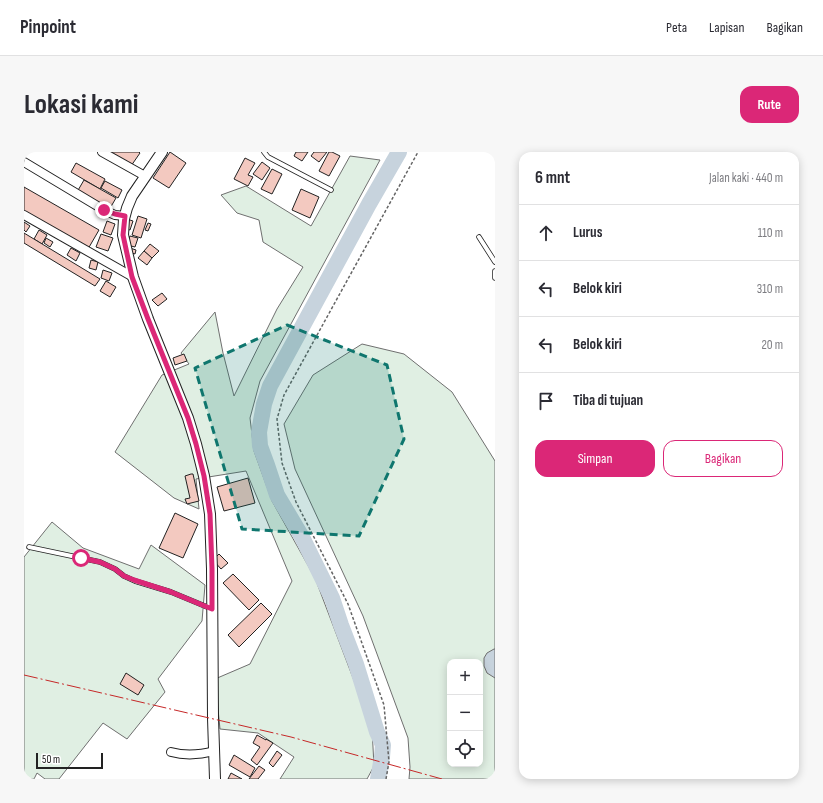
<!DOCTYPE html>
<html lang="id">
<head>
<meta charset="utf-8">
<style>
	:root { --surface:#fff; --page:#f7f7f7; --text:#2b2b33; --muted:#7c7c81; --line:#e1e1e2; --accent:#db2777 }
	body { margin:0; font-family:"Sofia Sans Condensed",sans-serif; background:var(--page); color:var(--text) }
	.controls { position:absolute; right:12px; bottom:12px; display:grid; overflow:hidden; border-radius:8px; box-shadow:0 2px 10px #0003 }
	.controls button { width:36px; height:36px; display:grid; place-items:center; padding:0; border:0; border-bottom:1px solid var(--line); background:var(--surface); color:var(--text); font:20px sans-serif }
	.scale { position:absolute; left:12px; bottom:10px; width:67px; box-sizing:border-box; padding-left:4px; border:2px solid #222; border-top:0; font-size:11px; line-height:14px; white-space:nowrap; color:#222; -webkit-text-stroke:3px #fff; paint-order:stroke }
	.stop { position:absolute; width:12px; height:12px; margin:-9px; border:3px solid #db2777; border-radius:50%; background:#fff }
	.stop.end { background:#db2777; border-color:#fff; box-shadow:0 1px 4px #0008 }
	.list { margin:0; padding:0; list-style:none }
	h2 { display:flex; justify-content:space-between; align-items:center; height:52px; margin:0; padding:0 16px; font-size:17px }
	h2 small { font-size:13px; font-weight:400; color:var(--muted) }
	.list li { display:grid; grid-template-columns:26px 1fr auto; gap:12px; align-items:center; box-sizing:border-box; height:56px; padding:0 16px; border-top:1px solid var(--line) }
	.list b { display:block; font-size:15px; white-space:nowrap }
	.list em { font-size:13px; font-style:normal; color:var(--muted) }
	.actions { display:flex; gap:8px; padding:12px 16px }
	.actions a { flex:1; padding:9px 0; border:1px solid var(--accent); border-radius:12px; text-align:center; font-size:14px; color:var(--accent) }
	.actions .main { background:var(--accent); color:#fff }
	.icon { flex:none; width:22px; height:22px; fill:none; stroke:currentColor; stroke-width:2; stroke-linecap:round; stroke-linejoin:round }
	.map { position:relative; flex:none; width:471px; height:627px; overflow:hidden; border-radius:12px }
	header { display:flex; align-items:center; gap:24px; box-sizing:border-box; height:56px; padding:0 20px; background:var(--surface); border-bottom:1px solid var(--line) }
	header strong { font-size:19px }
	nav { display:flex; gap:22px; margin-inline-start:auto; font-size:14px }
	.intro { display:flex; align-items:center; justify-content:space-between; box-sizing:border-box; height:96px; padding:0 24px }
	h1 { margin:0; font-size:28px }
	.button { padding:10px 18px; border-radius:12px; background:var(--accent); color:#fff; font-size:14px; font-weight:700 }
	main { display:flex; gap:24px; padding:0 24px }
	aside { flex:1; background:var(--surface); border-radius:12px; box-shadow:0 2px 10px #0003 }
	.map>svg:first-child { display:block }
	.green { fill:#e0efe3; stroke:#6f6f6f; fill-rule:evenodd }
	.water { fill:#c7d3dd; stroke:#6f6f6f }
	.lines { fill:none; stroke-linecap:round; stroke-linejoin:round }
	.river { stroke:#c7d3dd; stroke-width:16 }
	.building { fill:#f3c9c0; stroke:#222 }
	.service-casing { stroke:#222; stroke-width:5.5 }
	.minor-casing { stroke:#222; stroke-width:10 }
	.tertiary-casing { stroke:#222; stroke-width:12 }
	.path { stroke:#646464; stroke-width:1.5; stroke-dasharray:3 2; stroke-linecap:butt }
	.service { stroke:#fff; stroke-width:4 }
	.minor { stroke:#fff; stroke-width:8 }
	.tertiary { stroke:#fff; stroke-width:10 }
	.power { stroke:#c62828; stroke-width:1; stroke-dasharray:14 3 2 3; stroke-linecap:butt }
	.route { stroke:#db2777; stroke-width:5 }
	.marked { fill:#0f766e; fill-opacity:0.2; stroke:#0f766e; stroke-width:3; stroke-dasharray:8 5; stroke-linejoin:round }
</style>
</head>
<body>
<header>
<strong>Pinpoint</strong>
<nav><a>Peta</a><a>Lapisan</a><a>Bagikan</a></nav>
</header>
<div class="intro"><h1>Lokasi kami</h1><a class="button">Rute</a></div>
<main>
<div class="map">
<svg width="471" height="627" viewBox="0 0 471 627">
	<rect width="100%" height="100%" fill="#fff"/>
	<g class="green">
		<polygon points="326,4 356,8 236,229 226,266 230,299 248,349 291,426 348,576 350,614 343,627 256,627 270,605 234,581 196,577 191,527 226,512 268,429 222,319 172,327 175,357 150,346 91,300 138,223 165,212 157,201 191,160 199,201 210,244 253,157 279,115 239,90 235,68 213,61 197,43 222,34 287,74"/>
		<path d="M 338,192 L 380,202 L 428,240 L 471,309 L 471,627 L 385,627 L 386,615 L 384,586 L 339,464 L 271,317 L 260,272 L 289,223 ZM 426,510 L 456,510 L 456,612 L 426,612 Z"/>
		<polygon points="28,370 59,396 115,417 127,393 181,433 178,469 134,527 141,540 103,587 79,571 35,627 21,627 13,621 10,627 0,627 0,405"/>
	</g>
	<polygon class="water" points="470,497 471,497 471,526 463,521 460,514 460,506 463,501"/>
	<g class="lines">
		<polyline class="river" points="354,627 358,605 359,593 353,580 332,512 317,473 308,446 278,385 253,343 243,313 236,294 235,280 240,252 246,234 345,52 375,0"/>
	</g>
	<g class="building">
		<polygon points="86,0 115,0 116,1 107,14"/>
		<polygon points="146,0 162,11 145,36 129,26"/>
		<polygon points="272,0 284,0 278,9 270,4"/>
		<polygon points="290,0 303,0 295,10 287,4"/>
		<polygon points="305,0 308,0 316,4 305,24 295,19"/>
		<polygon points="221,6 231,11 224,23 229,25 224,34 210,27"/>
		<polygon points="238,10 246,16 238,28 229,22"/>
		<polygon points="52,11 81,27 76,37 47,20"/>
		<polygon points="248,17 258,22 248,42 237,37"/>
		<polygon points="60,28 92,46 85,58 53,40"/>
		<polygon points="81,29 98,38 94,46 77,36"/>
		<polygon points="0,35 75,78 64,97 0,60"/>
		<polygon points="277,37 295,45 286,66 268,58"/>
		<polygon points="114,64 123,67 117,86 108,83"/>
		<polygon points="103,67 109,69 106,78 100,76"/>
		<polygon points="83,69 91,72 87,83 79,80"/>
		<polygon points="0,70 6,74 2,80 0,78"/>
		<polygon points="124,71 127,72 124,79 121,78"/>
		<polygon points="15,78 23,83 18,92 10,87"/>
		<polygon points="0,81 76,127 71,134 0,91"/>
		<polygon points="77,82 89,86 84,99 72,95"/>
		<polygon points="106,84 114,86 111,95 103,93"/>
		<polygon points="22,86 29,90 26,95 20,91"/>
		<polygon points="126,92 135,99 128,106 120,99"/>
		<polygon points="47,96 56,101 52,109 43,103"/>
		<polygon points="106,96 112,98 111,102 105,100"/>
		<polygon points="120,99 128,106 123,113 114,106"/>
		<polygon points="67,108 74,110 72,118 65,116"/>
		<polygon points="79,118 88,121 85,129 77,126"/>
		<polygon points="82,129 92,135 86,145 76,139"/>
		<polygon points="138,141 143,147 134,154 128,148"/>
		<polygon points="160,202 163,209 151,213 149,206"/>
		<polygon points="167,322 169,322 175,349 163,352 161,347 166,346 161,324"/>
		<polygon points="224,326 231,351 200,359 193,335"/>
		<polygon points="151,361 174,372 159,406 135,396"/>
		<polygon points="195,402 204,411 197,417 189,408"/>
		<polygon points="209,422 235,448 225,458 199,431"/>
		<polygon points="237,451 248,462 215,495 204,483"/>
		<polygon points="102,521 120,533 114,543 96,532"/>
		<polygon points="233,583 242,588 242,587 249,591 233,613 227,608 236,595 229,591"/>
		<polygon points="253,599 258,603 249,615 245,611"/>
		<polygon points="210,603 231,616 226,625 205,613"/>
		<polygon points="235,614 241,618 234,627 225,627"/>
		<polygon points="207,621 218,627 204,627"/>
	</g>
	<g class="lines">
		<g class="service-casing">
			<g id="service">
				<polyline points="240,0 244,5 307,38"/>
				<polyline points="455,85 471,110"/>
				<polyline points="471,119 471,126"/>
				<polyline points="5,395 76,410 91,417 100,424 111,429 147,440 188,457"/>
			</g>
		</g>
		<g class="minor-casing">
			<g id="minor">
				<polyline points="78,0 121,24"/>
				<polyline points="0,10 80,58 91,63 101,64"/>
				<polyline points="0,63 109,125"/>
				<path d="M 147,600 C 162,604 175,603 190,599"/>
			</g>
		</g>
		<g class="tertiary-casing">
			<polyline id="tertiary" points="138,0 108,44 103,56 100,67 99,83 109,125 124,167 164,266 172,292 180,324 186,362 188,417 189,566 191,627"/>
		</g>
		<polyline class="path" points="362,627 365,610 360,553 324,452 272,350 258,311 253,267 260,243 394,0"/>
		<use href="#service" class="service"/>
		<use href="#minor" class="minor"/>
		<use href="#tertiary" class="tertiary"/>
		<polyline class="power" points="0,523 267,585 418,627"/>
	</g>
	<g class="lines">
		<polyline class="route" points="57,406 76,410 91,417 100,424 110,428 147,440 188,457 188,417 186,362 180,324 172,292 164,266 124,167 108,125 99,83 101,64 91,62 80,58"/>
	</g>
	<path class="marked" d="M 263,173 L 363,213 L 380,287 L 335,384 L 218,377 L 171,216 Z"/>
</svg>
<div class="controls">
<button>+</button>
<button>−</button>
<button><svg class="icon" aria-label="locate" viewBox="0 0 24 24"><circle cx="12" cy="12" r="6"/><path d="M12 2v4M12 18v4M2 12h4M18 12h4"/></svg></button>
</div>
<div class="scale">50 m</div>
<div class="stop" style="left:57px;top:406px"></div>
<div class="stop end" style="left:80px;top:58px"></div>
</div>
<aside>
<h2>6 mnt<small>Jalan kaki · 440 m</small></h2>
<ul class="list">
<li><svg class="icon" aria-label="ahead" viewBox="0 0 24 24"><path d="M12 20V5M6 11l6-6 6 6"/></svg><div><b>Lurus</b></div><em>110 m</em></li>
<li><svg class="icon" aria-label="left" viewBox="0 0 24 24"><path d="M17 20v-9H6M10 6l-5 5 5 5"/></svg><div><b>Belok kiri</b></div><em>310 m</em></li>
<li><svg class="icon" aria-label="left" viewBox="0 0 24 24"><path d="M17 20v-9H6M10 6l-5 5 5 5"/></svg><div><b>Belok kiri</b></div><em>20 m</em></li>
<li><svg class="icon" aria-label="arrive" viewBox="0 0 24 24"><path d="M6 21V4h12l-3 4 3 4H6"/></svg><div><b>Tiba di tujuan</b></div></li>
</ul>
<div class="actions"><a class="main">Simpan</a><a>Bagikan</a></div>
</aside>
</main>
</body>
</html>
